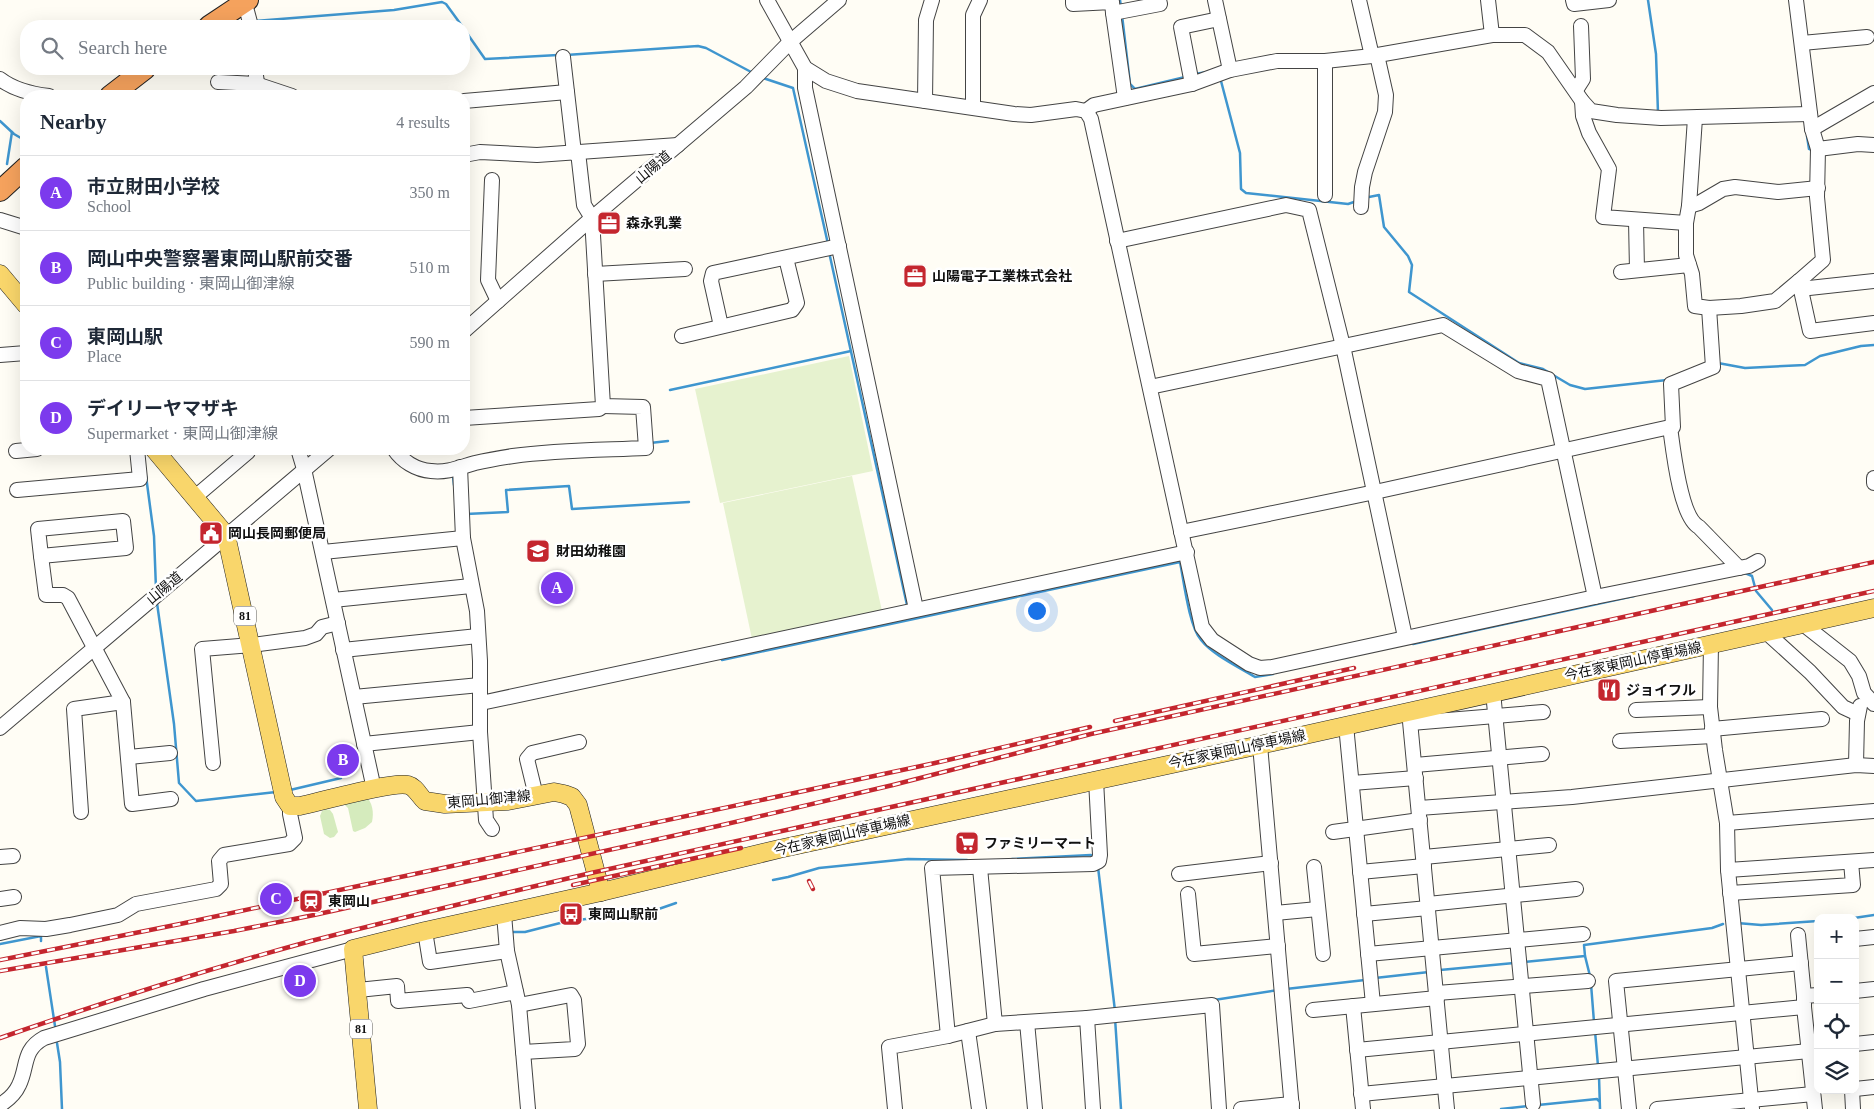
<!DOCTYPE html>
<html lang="en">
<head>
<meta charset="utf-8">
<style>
	:root { --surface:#fff; --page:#f6f6f7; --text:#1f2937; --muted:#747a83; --line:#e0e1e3; --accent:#7c3aed }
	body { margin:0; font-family:"Times New Roman","Noto Sans JP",serif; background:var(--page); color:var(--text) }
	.controls { position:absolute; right:15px; bottom:15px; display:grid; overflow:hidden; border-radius:10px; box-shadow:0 5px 20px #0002 }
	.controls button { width:45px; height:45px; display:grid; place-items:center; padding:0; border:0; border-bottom:1px solid var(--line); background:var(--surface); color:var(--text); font:25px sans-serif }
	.you { position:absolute; left:1036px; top:610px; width:18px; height:18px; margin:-12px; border:4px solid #fff; border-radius:50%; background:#1a73e8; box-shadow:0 0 0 8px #1a73e833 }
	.badge { display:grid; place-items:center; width:32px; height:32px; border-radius:50%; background:var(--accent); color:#fff; font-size:16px; font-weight:700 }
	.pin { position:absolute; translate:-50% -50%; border:2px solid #fff; box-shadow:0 1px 5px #0006 }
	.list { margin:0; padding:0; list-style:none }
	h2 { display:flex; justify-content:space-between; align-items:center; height:65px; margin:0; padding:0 20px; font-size:21px }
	h2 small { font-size:16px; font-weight:400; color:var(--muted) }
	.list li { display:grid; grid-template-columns:32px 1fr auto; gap:15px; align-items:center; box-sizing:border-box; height:75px; padding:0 20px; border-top:1px solid var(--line) }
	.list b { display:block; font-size:19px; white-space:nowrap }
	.list p { margin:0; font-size:16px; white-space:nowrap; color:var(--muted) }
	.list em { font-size:16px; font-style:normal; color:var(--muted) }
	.icon { flex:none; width:28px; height:28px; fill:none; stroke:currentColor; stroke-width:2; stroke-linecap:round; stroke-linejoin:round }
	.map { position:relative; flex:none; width:1874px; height:1109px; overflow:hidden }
	.search { position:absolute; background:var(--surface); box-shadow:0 5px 20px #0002; left:20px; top:20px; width:450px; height:55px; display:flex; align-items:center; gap:12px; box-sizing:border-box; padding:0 18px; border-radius:20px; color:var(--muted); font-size:19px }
	.panel { position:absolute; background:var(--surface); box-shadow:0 5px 20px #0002; left:20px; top:90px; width:450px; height:365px; border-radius:20px }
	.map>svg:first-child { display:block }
	.green { fill:#d5ebbd }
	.pitch { fill:#e6f2cf }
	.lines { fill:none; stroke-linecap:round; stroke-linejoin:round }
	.stream { stroke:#3f96cf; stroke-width:2.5 }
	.minor-casing { stroke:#444; stroke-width:16 }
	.major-casing { stroke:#222; stroke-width:19 }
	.highway-casing { stroke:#222; stroke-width:22 }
	.minor { stroke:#fff; stroke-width:14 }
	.major { stroke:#f9d66b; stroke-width:18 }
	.highway { stroke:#f5a25d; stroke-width:20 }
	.rail-casing { stroke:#c4262e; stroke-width:4.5 }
	.rail { stroke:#fff; stroke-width:2.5; stroke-dasharray:8; stroke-linecap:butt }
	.labels { text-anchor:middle; stroke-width:5; stroke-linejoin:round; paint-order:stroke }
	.shield { fill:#fff; stroke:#585858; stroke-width:1 }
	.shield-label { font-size:12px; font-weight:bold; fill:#111 }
	.street-label { font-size:14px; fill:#111; stroke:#fff }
	.poi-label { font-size:14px; font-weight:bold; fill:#111; stroke:#fff; text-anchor:start }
</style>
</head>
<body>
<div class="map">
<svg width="1874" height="1109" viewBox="0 0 1874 1109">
	<rect width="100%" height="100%" fill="#fffdf5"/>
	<g class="green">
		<path d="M 365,796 C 373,802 374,813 372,822 L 365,828 L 355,832 L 353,831 L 348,808 L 343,803 Z"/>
		<polygon points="326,809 330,810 333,814 338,832 334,837 330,838 324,834 320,816 322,811"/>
	</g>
	<g class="pitch">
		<polygon points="849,356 873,471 720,503 695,389"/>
		<polygon points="852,476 882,611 752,639 723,503"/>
	</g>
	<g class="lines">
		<g class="stream">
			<polyline points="1120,0 1121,7"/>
			<polyline points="1648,0 1656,54 1658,113"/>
			<polyline points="1122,15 1130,84 1135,89 1185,77"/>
			<polyline points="255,21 394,10 442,2 446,4 462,26"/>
			<polyline points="464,29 485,59 558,55"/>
			<polyline points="566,55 698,46 706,48 753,73"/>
			<polyline points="1195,74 1207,72"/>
			<polyline points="763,78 793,88 828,244"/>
			<polyline points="1221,81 1240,153 1241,189 1246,193 1348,204 1354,202"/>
			<polyline points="0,121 14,134 26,141"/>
			<polyline points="1807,136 1809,149 1813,151"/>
			<polyline points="7,164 12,132"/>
			<polyline points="1369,197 1379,195 1384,227 1408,256 1412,265 1409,292 1519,363 1543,369 1570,385 1585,389 1667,380"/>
			<polyline points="829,252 907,605"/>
			<polyline points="1718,363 1745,368 1805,365 1820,356 1861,346 1874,345"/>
			<polyline points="670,390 851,351"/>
			<polyline points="650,443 668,441"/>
			<polyline points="146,476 154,536 156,589"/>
			<polyline points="453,476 454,485"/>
			<polyline points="466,514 508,512 506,490 569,486 572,509 689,502"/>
			<polyline points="1745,573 1752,576 1756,591 1772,610"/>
			<polyline points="157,603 174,724 179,783 196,801 276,792"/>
			<polyline points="1413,644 1634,596"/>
			<path d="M 722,660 L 1180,562 C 1184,582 1189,626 1201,640 C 1213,655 1239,667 1255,677 L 1273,674"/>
			<polyline points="290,790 341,778"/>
			<polyline points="1012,859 1091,855 1093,858"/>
			<polyline points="1098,867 1115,1011"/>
			<polyline points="773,880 788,877 819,868 908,859 967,860"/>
			<polyline points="1854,918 1874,915"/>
			<polyline points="1737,923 1761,925 1818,921"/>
			<polyline points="511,932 525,932 568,921 650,912 676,903"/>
			<polyline points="0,944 41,936 41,941"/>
			<polyline points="1585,956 1590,976"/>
			<polyline points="1524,962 1585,956 1584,945 1712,928 1723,924"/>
			<polyline points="46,967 55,1026"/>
			<polyline points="1440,970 1514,963"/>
			<polyline points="1375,978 1429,972"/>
			<polyline points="1591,984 1594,1022"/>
			<polyline points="1286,989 1365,980"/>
			<polyline points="1214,1000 1278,990"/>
			<polyline points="1115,1018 1121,1109"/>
			<polyline points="1595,1031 1598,1066"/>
			<polyline points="57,1043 60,1062 62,1109"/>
			<polyline points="1599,1076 1600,1109"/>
			<polyline points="1538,1105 1597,1099 1599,1101"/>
			<polyline points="1501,1109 1528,1106"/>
		</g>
		<g class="minor-casing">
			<g id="minor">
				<polyline points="244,0 251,26"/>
				<polyline points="767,0 805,68 826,81 857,91 1014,114 1031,115 1076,109 1086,111 1091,119 1202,627 1212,640 1249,664 1260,668 1272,667 1595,597 1548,379 1518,371 1443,325 1150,387"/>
				<polyline points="1073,0 1073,4 1112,2 1113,13"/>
				<polyline points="1215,0 1230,70"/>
				<polyline points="1359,0 1372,56"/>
				<polyline points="1488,0 1492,35"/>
				<polyline points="1573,0 1574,4 1609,0"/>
				<polyline points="1796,0 1812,129 1818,149 1817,197 1823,260 1799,281 1810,331 1874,323"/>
				<polyline points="1802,43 1867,37"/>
				<polyline points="563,57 574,153"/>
				<polyline points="1325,61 1325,195"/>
				<polyline points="805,68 805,88 916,609"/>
				<polyline points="255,69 259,96"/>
				<path d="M 0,79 C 13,89 32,94 49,96"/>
				<polyline points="218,82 256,84 292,96"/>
				<polyline points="1192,84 1181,27 1219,19"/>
				<polyline points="1576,90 1583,79 1581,26"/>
				<polyline points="1125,98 1113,13 1160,4 1159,0"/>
				<polyline points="464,101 567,92"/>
				<polyline points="925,101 926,20 932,0"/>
				<polyline points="1582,101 1583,116 1589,133 1609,169 1603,217 1686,223"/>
				<polyline points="973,107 973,15 980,0"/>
				<polyline points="1086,111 1094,105 1192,84 1230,70 1277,61 1325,61 1372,56 1492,35 1525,35 1548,52 1582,101 1591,111 1617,115 1661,118 1810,114"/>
				<polyline points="1695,118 1689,206 1686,223 1686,255 1692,274 1695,306 1709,308 1741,306 1775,301 1799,281"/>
				<polyline points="1812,129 1874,93"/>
				<polyline points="1818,149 1858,144 1874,145"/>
				<polyline points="464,155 480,152 537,155 678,145"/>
				<polyline points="492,180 488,280 498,301"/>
				<polyline points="1689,206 1699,203 1723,189 1735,187 1778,192 1818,188"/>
				<polyline points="1361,207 1362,187 1365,172 1385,112 1386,95 1377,55"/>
				<polyline points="0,220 26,228"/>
				<polyline points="1636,220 1637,270"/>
				<polyline points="1117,241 1286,205 1309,210 1343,346 1405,637"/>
				<polyline points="1621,272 1689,265"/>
				<polyline points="595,274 685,269"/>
				<polyline points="1800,289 1874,281"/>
				<path d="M 1709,308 L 1713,367 L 1671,384 L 1673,427 L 1670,427 C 1673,448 1680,517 1699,527 L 1739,568"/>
				<polyline points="721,326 711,281 713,273 839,246"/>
				<polyline points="464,331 592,218 746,87 790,42 839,0"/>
				<polyline points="682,336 792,310 797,303 786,258"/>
				<polyline points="0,355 26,353"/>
				<polyline points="464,418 599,409 603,406"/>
				<polyline points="298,449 304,469 374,789"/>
				<path d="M 394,449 C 402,461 416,470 431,471 C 448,473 460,467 475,463 C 488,460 500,458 513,456 C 557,450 602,450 646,448 L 643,407 L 603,406 L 592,218 L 584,205 L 578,152"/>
				<polyline points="16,451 37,449"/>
				<polyline points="460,467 463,538 477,611 480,661 480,732 486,820 492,829"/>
				<polyline points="1874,478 1874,483"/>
				<polyline points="17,490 140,479 137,449"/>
				<polyline points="195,497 248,452 246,449"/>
				<polygon points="123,521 126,548 41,556 38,529"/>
				<polyline points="1181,532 1375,492 1670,427"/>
				<polyline points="323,552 463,538"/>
				<polyline points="41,556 46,595 63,595 68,598 123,702 132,804 171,799"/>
				<polyline points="1595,597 1749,566 1758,561"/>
				<polyline points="333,600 471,586"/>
				<polyline points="1803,624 1850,661 1859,676 1864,693 1874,704"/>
				<polyline points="1766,632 1810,672 1843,707 1858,714"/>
				<polyline points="1711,644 1710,707 1715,750 1727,823 1728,870 1752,1109"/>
				<polyline points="343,650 478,636"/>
				<polyline points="1493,692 1533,1104"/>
				<polyline points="354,697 480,685"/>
				<polyline points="481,703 1187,552"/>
				<polyline points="1636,710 1710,707"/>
				<polyline points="1409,711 1447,1109"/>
				<polyline points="1411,723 1543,712"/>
				<polyline points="1346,725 1373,1004"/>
				<polyline points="0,728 329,449"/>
				<polyline points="1712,729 1822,719"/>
				<polyline points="1620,741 1713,736"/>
				<polyline points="364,744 480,732"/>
				<polyline points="1260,745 1292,1109"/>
				<polyline points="129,757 170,753"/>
				<polyline points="213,763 202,649 252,645 305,638 316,634 322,627 338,623"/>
				<polyline points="1415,765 1542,754"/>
				<polyline points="1856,765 1857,721 1860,706"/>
				<polyline points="1352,783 1416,778"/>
				<polyline points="536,796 527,759 532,753 579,742"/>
				<polyline points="1419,808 1572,797 1856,765 1874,766"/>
				<polyline points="81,812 74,709 123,702"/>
				<polyline points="1727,823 1874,811"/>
				<polyline points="1333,832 1420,820"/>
				<polyline points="0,857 13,856"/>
				<polyline points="1424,857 1549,845"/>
				<polyline points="1314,867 1323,954"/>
				<polyline points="980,868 995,1024 1087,1018 1093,1109"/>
				<polyline points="1728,870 1874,860"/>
				<polyline points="1360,872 1424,866"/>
				<polyline points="1179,874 1271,863"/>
				<polyline points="1730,893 1853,885 1851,862"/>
				<polyline points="1188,894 1194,954 1278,946"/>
				<polyline points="0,899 14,897"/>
				<polyline points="1428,904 1576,889"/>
				<polyline points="1275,913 1318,909"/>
				<polyline points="504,914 507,951 519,1005 528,1109"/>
				<polyline points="1364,914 1428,908"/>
				<polyline points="425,931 430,962 507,951"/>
				<polyline points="0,933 20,928 46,929 70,925 118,915 136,904 216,889 221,884 219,861 224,855 289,844 295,838 290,814 290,806"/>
				<polyline points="1798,935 1804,996"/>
				<polyline points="1855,939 1874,937"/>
				<polyline points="1368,954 1583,934"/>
				<polyline points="358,990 397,986 398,1001 467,995 469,1001 516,992"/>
				<polyline points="1855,991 1874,989"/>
				<polyline points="1437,993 1588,981"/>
				<polyline points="519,1005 571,995 574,1000 578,1044 575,1049 523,1052"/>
				<polyline points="1353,1006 1363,1109"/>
				<polyline points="1804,1007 1815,1109"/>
				<polyline points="1313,1010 1437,998"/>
				<polyline points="1087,1018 1212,1005 1219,1109"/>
				<polyline points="1027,1022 1035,1109"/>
				<polyline points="995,1024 948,1036 932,868 1093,864 1099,861 1100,855 1096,780"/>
				<polyline points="968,1031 979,1109"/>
				<polyline points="1855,1044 1874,1042"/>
				<polyline points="1357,1050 1804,1007 1804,996 1818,995"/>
				<polyline points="1855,1089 1874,1087"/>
				<polyline points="1852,1090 1853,1109"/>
				<polyline points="1361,1094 1809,1051"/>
				<path d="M 0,1105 C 8,1100 15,1094 19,1085 C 28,1067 22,1050 44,1038 L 204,989 L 353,949"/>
				<polyline points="895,1109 889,1047 948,1036"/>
				<polyline points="1241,1109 1292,1104"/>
				<polyline points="1629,1109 1616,981 1801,963"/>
				<polyline points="1657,1109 1813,1094"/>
			</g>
		</g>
		<g class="major-casing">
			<g id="major">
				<polyline points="0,274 26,305"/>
				<path d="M 154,449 L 226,535 L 284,797 L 290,806 L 300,806 C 319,802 393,781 408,785 C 416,787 419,796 425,801 L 445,804 L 508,801 L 554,792 L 564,794 L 572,797 L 578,805 L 601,892"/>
				<polyline points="368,1109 353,949 425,931 601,892 779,849 1260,745 1874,608"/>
			</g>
		</g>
		<g class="highway-casing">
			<g id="highway">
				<polyline points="209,26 248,0"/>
				<polyline points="110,96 145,69"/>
				<polyline points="0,191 26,167"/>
			</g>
		</g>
		<use href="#minor" class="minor"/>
		<use href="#major" class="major"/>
		<use href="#highway" class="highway"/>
		<g class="rail-casing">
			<g id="rail">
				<polyline points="1115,721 1354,668"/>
				<polyline points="809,881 813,889"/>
				<polyline points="573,885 741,848"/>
				<polyline points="0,960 180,924 935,763 1090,727"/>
				<polyline points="0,971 234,931 314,915 718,826 893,785 1091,734 1874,562"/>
				<path d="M 0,1038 C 101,1003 208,969 311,941 C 404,917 497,895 591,873 L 1874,591"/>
			</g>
		</g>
		<use href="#rail" class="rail"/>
	</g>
	<defs>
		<g id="office-square" transform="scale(1.25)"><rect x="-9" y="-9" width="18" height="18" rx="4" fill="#c4262e" stroke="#fff"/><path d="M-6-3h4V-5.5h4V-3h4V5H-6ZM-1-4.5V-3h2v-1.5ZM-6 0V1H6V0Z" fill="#fff"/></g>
		<g id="civic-square" transform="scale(1.25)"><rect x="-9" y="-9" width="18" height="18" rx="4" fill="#c4262e" stroke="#fff"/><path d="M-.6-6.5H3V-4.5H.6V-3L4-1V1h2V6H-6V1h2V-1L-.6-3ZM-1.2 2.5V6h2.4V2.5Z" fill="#fff"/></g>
		<g id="school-square" transform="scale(1.25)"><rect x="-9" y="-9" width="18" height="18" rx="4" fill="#c4262e" stroke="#fff"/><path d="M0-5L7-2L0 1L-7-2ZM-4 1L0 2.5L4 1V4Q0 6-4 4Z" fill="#fff"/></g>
		<g id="restaurant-square" transform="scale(1.25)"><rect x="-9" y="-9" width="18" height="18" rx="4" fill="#c4262e" stroke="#fff"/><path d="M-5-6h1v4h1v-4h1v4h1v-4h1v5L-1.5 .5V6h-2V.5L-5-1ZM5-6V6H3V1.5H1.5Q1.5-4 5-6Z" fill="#fff"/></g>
		<g id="supermarket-square" transform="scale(1.25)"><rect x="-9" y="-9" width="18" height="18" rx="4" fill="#c4262e" stroke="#fff"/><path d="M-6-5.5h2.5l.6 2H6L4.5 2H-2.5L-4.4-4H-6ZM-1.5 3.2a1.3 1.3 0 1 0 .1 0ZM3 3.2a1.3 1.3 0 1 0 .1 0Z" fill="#fff"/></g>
		<g id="station-square" transform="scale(1.25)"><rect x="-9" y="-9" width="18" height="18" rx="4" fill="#c4262e" stroke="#fff"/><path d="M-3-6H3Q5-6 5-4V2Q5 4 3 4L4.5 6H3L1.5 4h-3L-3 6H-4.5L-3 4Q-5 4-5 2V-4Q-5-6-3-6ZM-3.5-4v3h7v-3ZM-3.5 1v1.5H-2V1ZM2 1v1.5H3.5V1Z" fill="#fff"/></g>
		<g id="bus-square" transform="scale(1.25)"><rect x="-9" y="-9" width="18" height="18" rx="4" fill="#c4262e" stroke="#fff"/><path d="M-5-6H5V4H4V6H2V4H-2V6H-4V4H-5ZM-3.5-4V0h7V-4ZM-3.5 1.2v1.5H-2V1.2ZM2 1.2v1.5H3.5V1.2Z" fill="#fff"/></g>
	</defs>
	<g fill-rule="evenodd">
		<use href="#office-square" x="609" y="223"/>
		<use href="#office-square" x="915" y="276"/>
		<use href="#civic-square" x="211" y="533"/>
		<use href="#school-square" x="538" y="551"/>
		<use href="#restaurant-square" x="1609" y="690"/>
		<use href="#supermarket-square" x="967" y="843"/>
		<use href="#station-square" x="311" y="901"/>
		<use href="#bus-square" x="571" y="914"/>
	</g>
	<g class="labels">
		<g class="shield">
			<rect x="234" y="606.5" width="22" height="19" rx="4"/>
			<rect x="350" y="1019.5" width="22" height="19" rx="4"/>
		</g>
		<g class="shield-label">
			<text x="245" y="620">81</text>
			<text x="361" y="1033">81</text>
		</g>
		<g class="street-label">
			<text transform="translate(653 167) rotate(-40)" y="5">山陽道</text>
			<text transform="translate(164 588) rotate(-40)" y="5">山陽道</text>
			<text transform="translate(1633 661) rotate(-12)" y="5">今在家東岡山停車場線</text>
			<text transform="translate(1237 749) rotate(-12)" y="5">今在家東岡山停車場線</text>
			<text transform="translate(489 799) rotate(-5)" y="5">東岡山御津線</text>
			<text transform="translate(842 835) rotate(-13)" y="5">今在家東岡山停車場線</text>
		</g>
		<g class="poi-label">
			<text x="626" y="228">森永乳業</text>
			<text x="932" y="281">山陽電子工業株式会社</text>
			<text x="228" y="538">岡山長岡郵便局</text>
			<text x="556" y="556">財田幼稚園</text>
			<text x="1626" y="695">ジョイフル</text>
			<text x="984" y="848">ファミリーマート</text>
			<text x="328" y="906">東岡山</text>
			<text x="588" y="919">東岡山駅前</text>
		</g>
	</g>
</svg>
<div class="controls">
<button>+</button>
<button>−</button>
<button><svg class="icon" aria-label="locate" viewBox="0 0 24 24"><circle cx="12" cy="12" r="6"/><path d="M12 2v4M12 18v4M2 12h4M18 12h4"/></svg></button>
<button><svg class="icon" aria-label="layers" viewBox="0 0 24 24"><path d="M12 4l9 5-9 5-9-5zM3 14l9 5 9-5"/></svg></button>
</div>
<div class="you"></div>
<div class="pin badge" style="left:557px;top:588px">A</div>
<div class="pin badge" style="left:343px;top:760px">B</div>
<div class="pin badge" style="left:276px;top:899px">C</div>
<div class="pin badge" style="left:300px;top:981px">D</div>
<div class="search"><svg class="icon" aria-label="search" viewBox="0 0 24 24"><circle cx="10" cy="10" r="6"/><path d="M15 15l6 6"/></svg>Search here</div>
<section class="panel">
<h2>Nearby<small>4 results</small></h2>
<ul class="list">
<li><span class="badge">A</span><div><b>市立財田小学校</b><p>School</p></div><em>350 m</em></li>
<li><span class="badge">B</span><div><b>岡山中央警察署東岡山駅前交番</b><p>Public building · 東岡山御津線</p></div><em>510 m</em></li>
<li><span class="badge">C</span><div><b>東岡山駅</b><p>Place</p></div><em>590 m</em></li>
<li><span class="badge">D</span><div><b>デイリーヤマザキ</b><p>Supermarket · 東岡山御津線</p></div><em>600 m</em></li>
</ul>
</section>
</div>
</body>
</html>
